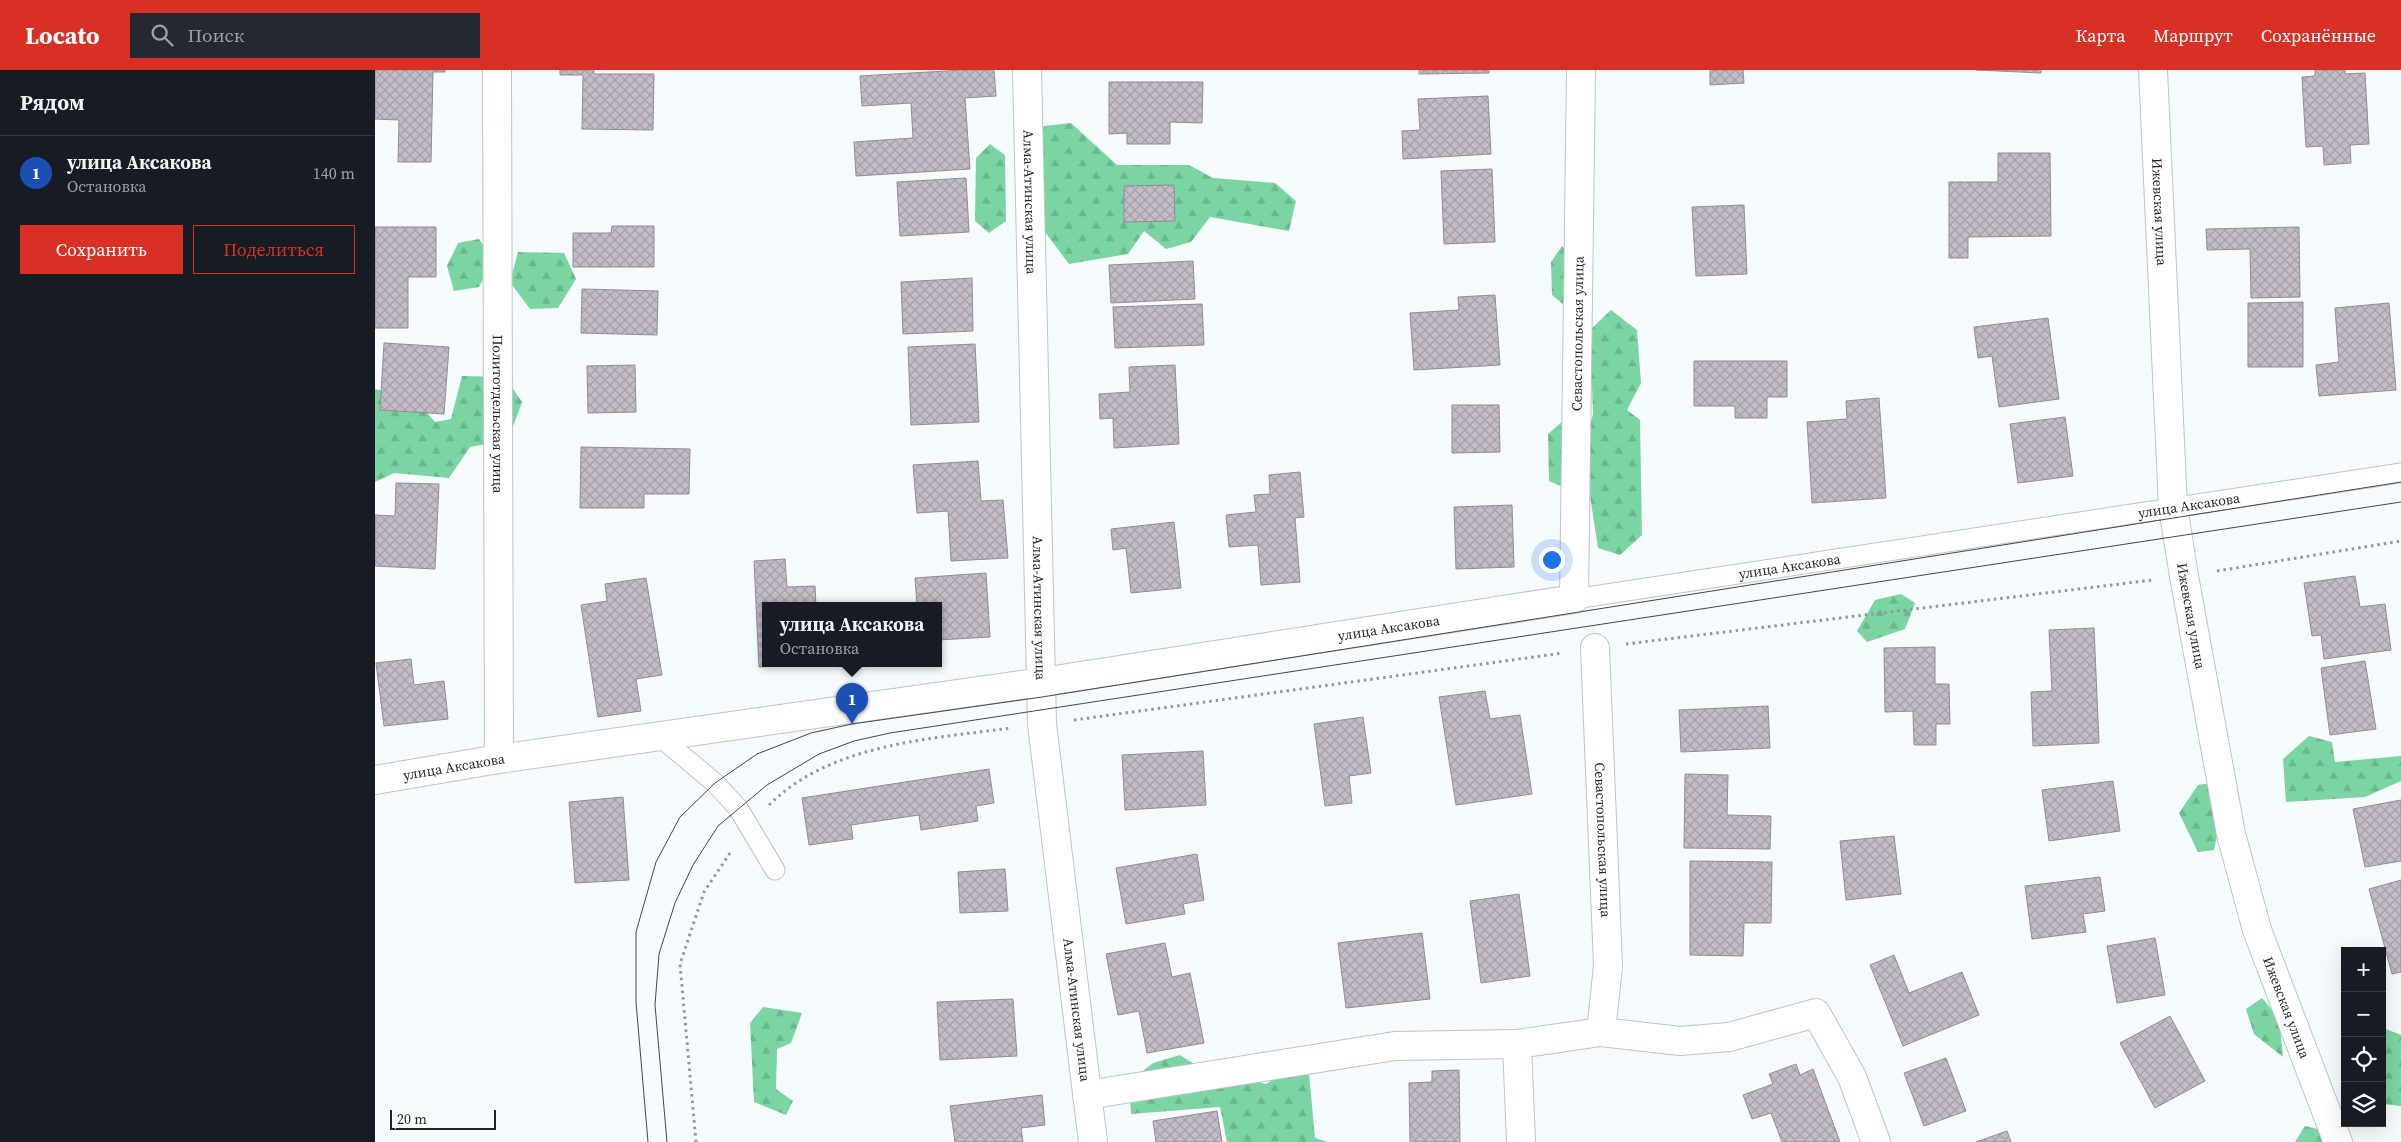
<!DOCTYPE html>
<html lang="ru">
<head>
<meta charset="utf-8">
<style>
	:root { --surface:#171b24; --page:#242831; --text:#f1f3f6; --muted:#9ea1a6; --line:#363941; --accent:#d93025 }
	body { margin:0; font-family:"Source Serif 4",serif; background:var(--page); color:var(--text) }
	.controls { position:absolute; right:15px; bottom:15px; display:grid; overflow:hidden; border-radius:0px; box-shadow:0 5px 20px #0002 }
	.controls button { width:45px; height:45px; display:grid; place-items:center; padding:0; border:0; border-bottom:1px solid var(--line); background:var(--surface); color:var(--text); font:25px sans-serif }
	.scale { position:absolute; left:15px; bottom:12px; width:106px; box-sizing:border-box; padding-left:5px; border:2px solid #1f2326; border-top:0; font-size:14px; line-height:18px; white-space:nowrap; color:#1f2326; -webkit-text-stroke:4px #fff; paint-order:stroke }
	.you { position:absolute; left:1176px; top:489px; width:18px; height:18px; margin:-12px; border:4px solid #fff; border-radius:50%; background:#1a73e8; box-shadow:0 0 0 8px #1a73e833 }
	.badge { display:grid; place-items:center; width:32px; height:32px; border-radius:50%; background:var(--accent); color:#fff; font-size:16px; font-weight:700 }
	.pin { position:absolute; translate:-50% -41px; filter:drop-shadow(0 1px 2px #0008) }
	.pin::after { content:''; position:absolute; top:26px; width:18px; height:15px; background:inherit; clip-path:polygon(0 0,100% 0,50% 100%) }
	.popup { position:absolute; left:387px; top:532px; width:180px; height:65px; box-sizing:border-box; display:grid; place-content:center; border-radius:0px; background:var(--surface); filter:drop-shadow(0 1px 4px #0005); font-size:16px; white-space:nowrap; color:var(--muted) }
	.popup b { font-size:19px; color:var(--text) }
	.popup::after { content:''; position:absolute; left:50%; top:100%; margin-left:-10px; border:10px solid transparent; border-top-color:var(--surface) }
	.list { margin:0; padding:0; list-style:none }
	h2 { display:flex; justify-content:space-between; align-items:center; height:65px; margin:0; padding:0 20px; font-size:21px }
	h2 small { font-size:16px; font-weight:400; color:var(--muted) }
	.list li { display:grid; grid-template-columns:32px 1fr auto; gap:15px; align-items:center; box-sizing:border-box; height:75px; padding:0 20px; border-top:1px solid var(--line) }
	.list b { display:block; font-size:19px; white-space:nowrap }
	.list p { margin:0; font-size:16px; white-space:nowrap; color:var(--muted) }
	.list em { font-size:16px; font-style:normal; color:var(--muted) }
	.actions { display:flex; gap:10px; padding:15px 20px }
	.actions a { flex:1; padding:11px 0; border:1px solid var(--accent); border-radius:0px; text-align:center; font-size:18px; color:var(--accent) }
	.actions .main { background:var(--accent); color:#fff }
	.icon { flex:none; width:28px; height:28px; fill:none; stroke:currentColor; stroke-width:2; stroke-linecap:round; stroke-linejoin:round }
	.map { position:relative; flex:none; width:2026px; height:1072px; overflow:hidden }
	header { display:flex; align-items:center; gap:30px; box-sizing:border-box; height:70px; padding:0 25px; background:var(--accent); color:#fff }
	header strong { font-size:24px }
	nav { display:flex; gap:28px; margin-inline-start:auto; font-size:18px }
	.search { width:350px; height:45px; background:var(--page); display:flex; align-items:center; gap:12px; box-sizing:border-box; padding:0 18px; border-radius:0px; color:var(--muted); font-size:19px }
	main { display:flex }
	aside { flex:1; background:var(--surface) }
	.map>svg:first-child { display:block }
	.forest { fill:url(#forest-firs) }
	.building { fill:url(#building-cross-hatch); stroke:#938b95 }
	.lines { fill:none; stroke-linecap:round; stroke-linejoin:round }
	.lane-casing { stroke:#bac5cd; stroke-width:21 }
	.street-casing { stroke:#bac5cd; stroke-width:30 }
	.path { stroke:#93979a; stroke-width:3; stroke-dasharray:2.5 4; stroke-linecap:butt }
	.lane { stroke:#fff; stroke-width:19 }
	.street { stroke:#fff; stroke-width:28 }
	.tram { stroke:#43474a; stroke-width:1 }
	.labels { text-anchor:middle; stroke-width:4.5; stroke-linejoin:round; paint-order:stroke }
	.street-label { font-size:14px; fill:#1f2326; stroke:#fff }
</style>
</head>
<body>
<header>
<strong>Locato</strong>
<div class="search"><svg class="icon" aria-label="search" viewBox="0 0 24 24"><circle cx="10" cy="10" r="6"/><path d="M15 15l6 6"/></svg>Поиск</div>
<nav><a>Карта</a><a>Маршрут</a><a>Сохранённые</a></nav>
</header>
<main>
<aside>
<h2>Рядом<small></small></h2>
<ul class="list">
<li><span class="badge" style="background:#1a4fb4">1</span><div><b>улица Аксакова</b><p>Остановка</p></div><em>140 m</em></li>
</ul>
<div class="actions"><a class="main">Сохранить</a><a>Поделиться</a></div>
</aside>
<div class="map">
<svg width="2026" height="1072" viewBox="0 0 2026 1072">
	<defs>
		<pattern id="forest-firs" width="22" height="20" patternUnits="userSpaceOnUse" patternTransform="scale(1.25)"><rect width="22" height="20" fill="#7bd5a2"/><path d="M5 1l3.5 6h-7zM16 11l3.5 6h-7z" fill="#6ab78b"/></pattern>
		<pattern id="building-cross-hatch" width="8" height="8" patternUnits="userSpaceOnUse" patternTransform="scale(1.25)"><rect width="8" height="8" fill="#c3bbc5"/><path d="M0 0l8 8M0 8l8-8" fill="none" stroke="#a7a0a9"/></pattern>
	</defs>
	<rect width="100%" height="100%" fill="#f5fafd"/>
	<g class="forest">
		<polygon points="696,53 742,95 814,95 838,108 900,113 921,131 914,161 835,147 816,172 791,179 769,161 753,184 694,194 649,134 651,100 669,56"/>
		<polygon points="615,74 630,85 631,151 614,163 600,151 601,88"/>
		<polygon points="104,169 118,189 104,217 79,221 72,196 83,173"/>
		<polygon points="1187,176 1199,189 1199,222 1188,234 1177,225 1176,192"/>
		<polygon points="143,182 189,183 201,209 183,238 155,239 135,212"/>
		<polygon points="1236,240 1262,260 1266,313 1252,340 1265,350 1267,465 1245,485 1223,478 1212,406 1192,419 1174,411 1173,364 1188,351 1212,368 1218,344 1215,260"/>
		<polygon points="87,306 130,307 147,332 133,370 95,377 74,408 19,403 0,412 0,319 39,327 60,352 76,349"/>
		<polygon points="1526,524 1540,533 1530,559 1492,572 1482,561 1500,530"/>
		<polygon points="1934,666 1957,672 1960,692 2026,686 2026,711 1990,727 1911,732 1908,689"/>
		<polygon points="1835,713 1848,738 1839,780 1823,782 1804,743 1823,715"/>
		<polygon points="1887,928 1904,948 1908,987 1879,964 1871,939"/>
		<polygon points="388,937 427,943 416,973 402,979 401,1019 418,1031 411,1045 379,1032 375,953"/>
		<polygon points="2011,959 2026,965 2026,1036 2007,1034 2007,960"/>
		<polygon points="805,985 825,998 891,1014 921,996 934,1003 940,1068 953,1072 852,1072 845,1037 756,1044 754,1012 778,993"/>
		<polygon points="1930,1056 1947,1060 1952,1072 1920,1072"/>
	</g>
	<g class="building">
		<polygon points="0,0 70,0 70,2 58,2 56,92 23,92 24,50 0,49"/>
		<polygon points="185,0 219,0 219,4 279,4 278,60 207,59 208,5 185,5"/>
		<polygon points="587,0 619,0 621,26 590,28 595,99 481,106 479,72 538,68 536,33 487,36 485,6"/>
		<polygon points="1044,0 1114,0 1114,3 1044,4"/>
		<polygon points="1335,0 1368,0 1369,13 1335,15"/>
		<polygon points="1601,0 1666,0 1666,3"/>
		<polygon points="1940,0 1970,0 1970,4 1990,3 1994,74 1975,75 1976,93 1949,95 1948,76 1931,77 1927,7 1940,6"/>
		<polygon points="734,12 828,12 827,53 795,52 795,74 752,74 752,63 734,64"/>
		<polygon points="1113,26 1116,84 1028,89 1027,61 1045,60 1043,29"/>
		<polygon points="1623,83 1675,83 1676,166 1593,167 1593,188 1574,188 1574,112 1623,112"/>
		<polygon points="1117,99 1120,172 1069,174 1066,101"/>
		<polygon points="591,108 594,162 525,166 522,112"/>
		<polygon points="799,115 800,151 749,152 749,116"/>
		<polygon points="1369,135 1372,204 1321,206 1317,137"/>
		<polygon points="237,156 279,156 279,197 198,197 198,163 236,163"/>
		<polygon points="0,157 61,157 61,207 33,207 33,258 0,258"/>
		<polygon points="1924,157 1925,227 1876,228 1875,179 1832,180 1831,159"/>
		<polygon points="818,191 820,229 736,233 734,195"/>
		<polygon points="597,208 598,261 528,264 526,212"/>
		<polygon points="207,219 283,221 282,265 206,263"/>
		<polygon points="1120,225 1125,295 1039,300 1035,243 1084,240 1083,227"/>
		<polygon points="1928,232 1928,297 1873,297 1873,233"/>
		<polygon points="2014,233 2021,320 1944,326 1941,295 1964,292 1960,238"/>
		<polygon points="827,234 829,275 740,278 738,237"/>
		<polygon points="1673,248 1684,329 1624,337 1617,286 1603,288 1599,257"/>
		<polygon points="9,273 74,277 69,344 5,340"/>
		<polygon points="600,274 604,352 536,355 533,277"/>
		<polygon points="1319,291 1412,291 1412,327 1392,327 1392,348 1360,348 1360,336 1319,336"/>
		<polygon points="260,295 261,342 213,343 212,296"/>
		<polygon points="800,295 804,374 739,378 738,348 725,349 724,324 755,322 754,297"/>
		<polygon points="1504,328 1511,428 1437,433 1432,352 1472,349 1471,331"/>
		<polygon points="1077,335 1124,335 1125,382 1077,383"/>
		<polygon points="1690,347 1698,406 1643,413 1635,354"/>
		<polygon points="206,377 315,379 314,424 269,424 269,438 205,438"/>
		<polygon points="603,391 606,431 628,430 633,488 576,491 573,441 542,443 538,395"/>
		<polygon points="925,402 929,447 920,448 925,512 886,515 883,475 854,477 851,445 881,442 879,425 895,424 894,405"/>
		<polygon points="21,413 64,414 60,499 0,496 0,445 20,446"/>
		<polygon points="1137,435 1139,497 1081,499 1079,437"/>
		<polygon points="799,452 806,518 756,523 751,478 738,480 736,459"/>
		<polygon points="410,489 412,517 440,516 441,535 391,535 391,593 445,593 384,597 379,491"/>
		<polygon points="611,503 615,567 563,570 563,535 542,535 540,508"/>
		<polygon points="1980,506 1985,537 2010,534 2016,580 1949,589 1946,565 1937,566 1929,513"/>
		<polygon points="271,508 287,605 261,609 266,641 223,647 206,535 232,531 230,514"/>
		<polygon points="1719,558 1724,673 1658,676 1656,622 1677,621 1674,560"/>
		<polygon points="1560,577 1560,614 1574,614 1575,654 1561,654 1561,675 1539,675 1538,641 1510,642 1509,578"/>
		<polygon points="36,589 39,615 69,611 73,649 9,656 1,593"/>
		<polygon points="1990,591 2001,659 1955,665 1946,598"/>
		<polygon points="1110,621 1115,649 1145,645 1157,724 1081,735 1064,627"/>
		<polygon points="1393,636 1395,678 1306,682 1304,640"/>
		<polygon points="988,647 996,703 974,706 977,733 950,736 939,654"/>
		<polygon points="828,681 831,735 750,740 747,685"/>
		<polygon points="614,699 619,733 601,736 603,751 546,760 544,745 476,755 478,769 434,775 427,728"/>
		<polygon points="1310,704 1353,705 1352,745 1396,746 1395,779 1309,778"/>
		<polygon points="1738,711 1745,761 1674,771 1667,720"/>
		<polygon points="248,727 254,810 200,813 194,732"/>
		<polygon points="2026,730 2026,791 1990,797 1978,739"/>
		<polygon points="1519,766 1526,824 1471,830 1465,771"/>
		<polygon points="822,784 829,830 808,834 810,844 751,854 741,798"/>
		<polygon points="1315,791 1397,792 1396,853 1369,853 1368,886 1315,885"/>
		<polygon points="630,799 633,841 585,843 583,802"/>
		<polygon points="1725,807 1730,841 1708,844 1711,862 1657,869 1650,816"/>
		<polygon points="2026,810 2026,902 2017,904 1994,819"/>
		<polygon points="1144,824 1155,906 1106,913 1095,831"/>
		<polygon points="1047,863 1055,929 971,938 963,873"/>
		<polygon points="1780,868 1790,925 1742,933 1732,876"/>
		<polygon points="790,873 797,907 815,903 829,973 772,983 764,941 743,945 731,884"/>
		<polygon points="1519,885 1534,923 1587,902 1604,945 1528,976 1495,895"/>
		<polygon points="638,929 642,986 565,990 562,932"/>
		<polygon points="1795,946 1830,1011 1780,1038 1745,973"/>
		<polygon points="1571,988 1591,1041 1549,1056 1529,1003"/>
		<polygon points="1421,994 1425,1005 1438,999 1465,1072 1407,1072 1396,1043 1377,1049 1368,1025 1398,1014 1394,1004"/>
		<polygon points="1084,1000 1085,1072 1035,1072 1034,1013 1057,1012 1057,1001"/>
		<polygon points="667,1025 670,1055 646,1058 648,1072 580,1072 575,1036"/>
		<polygon points="842,1041 847,1072 781,1072 778,1051"/>
		<polygon points="1632,1061 1636,1072 1601,1072"/>
	</g>
	<g class="lines">
		<g class="lane-casing">
			<g id="lane">
				<path id="s1" d="M 1199,529 L 2026,403"/>
				<polyline points="284,666 340,713 363,738 400,800"/>
			</g>
		</g>
		<g class="street-casing">
			<g id="street">
				<path id="s2" d="M 122,0 L 124,689"/>
				<path id="s3" d="M 652,0 L 667,654 L 718,1072"/>
				<path id="s4" d="M 1778,0 L 1798,437 L 1809,506 L 1856,764 L 1882,860 L 1963,1072"/>
				<path id="s5" d="M 1220,578 L 1233,896 L 1226,962"/>
				<path id="s6" d="M 0,710 L 124,689 L 667,612 L 1199,529 L 1206,0"/>
				<polyline points="1142,974 1146,1072"/>
				<polyline points="712,1025 1020,976 1142,974 1226,962 1305,971 1354,967 1441,943 1477,1007 1501,1072"/>
			</g>
		</g>
		<g class="path">
			<polyline points="1842,501 2026,471"/>
			<polyline points="1251,574 1778,510"/>
			<polyline points="699,650 1188,583"/>
			<path d="M 394,735 C 455,674 554,669 636,658"/>
			<polyline points="321,1072 305,894 329,822 357,780"/>
		</g>
		<use href="#lane" class="lane"/>
		<use href="#street" class="street"/>
		<g class="tram">
			<polyline points="273,1072 261,932 261,862 281,792 305,747 340,713 382,684 436,663 477,654 667,627 2026,412"/>
			<polyline points="292,1072 280,935 284,884 300,833 318,795 343,756 392,715 444,684 479,671 515,663 2026,432"/>
		</g>
	</g>
	<g class="labels">
		<g class="street-label">
			<text dy="5" stroke="none"><textPath href="#s3" startOffset="132">Алма-Атинская улица</textPath></text>
			<text dy="5" stroke="none"><textPath href="#s4" startOffset="142">Ижевская улица</textPath></text>
			<text dy="5" stroke="none"><textPath href="#s6" startOffset="1478">Севастопольская улица</textPath></text>
			<text dy="5" stroke="none"><textPath href="#s2" startOffset="344">Политотдельская улица</textPath></text>
			<text dy="5" stroke="none"><textPath href="#s1" startOffset="622">улица Аксакова</textPath></text>
			<text dy="5" stroke="none"><textPath href="#s1" startOffset="218">улица Аксакова</textPath></text>
			<text dy="5" stroke="none"><textPath href="#s3" startOffset="538">Алма-Атинская улица</textPath></text>
			<text dy="5" stroke="none"><textPath href="#s4" startOffset="548">Ижевская улица</textPath></text>
			<text dy="5" stroke="none"><textPath href="#s6" startOffset="1025">улица Аксакова</textPath></text>
			<text dy="5" stroke="none"><textPath href="#s6" startOffset="80">улица Аксакова</textPath></text>
			<text dy="5" stroke="none"><textPath href="#s5" startOffset="192">Севастопольская улица</textPath></text>
			<text dy="5" stroke="none"><textPath href="#s4" startOffset="952">Ижевская улица</textPath></text>
			<text dy="5" stroke="none"><textPath href="#s3" startOffset="942">Алма-Атинская улица</textPath></text>
		</g>
	</g>
</svg>
<div class="controls">
<button>+</button>
<button>−</button>
<button><svg class="icon" aria-label="locate" viewBox="0 0 24 24"><circle cx="12" cy="12" r="6"/><path d="M12 2v4M12 18v4M2 12h4M18 12h4"/></svg></button>
<button><svg class="icon" aria-label="layers" viewBox="0 0 24 24"><path d="M12 4l9 5-9 5-9-5zM3 14l9 5 9-5"/></svg></button>
</div>
<div class="scale">20 m</div>
<div class="you"></div>
<div class="pin badge" style="left:477px;top:654px;background:#1a4fb4">1</div>
<div class="popup"><b>улица Аксакова</b>Остановка</div>
</div>
</main>
</body>
</html>
